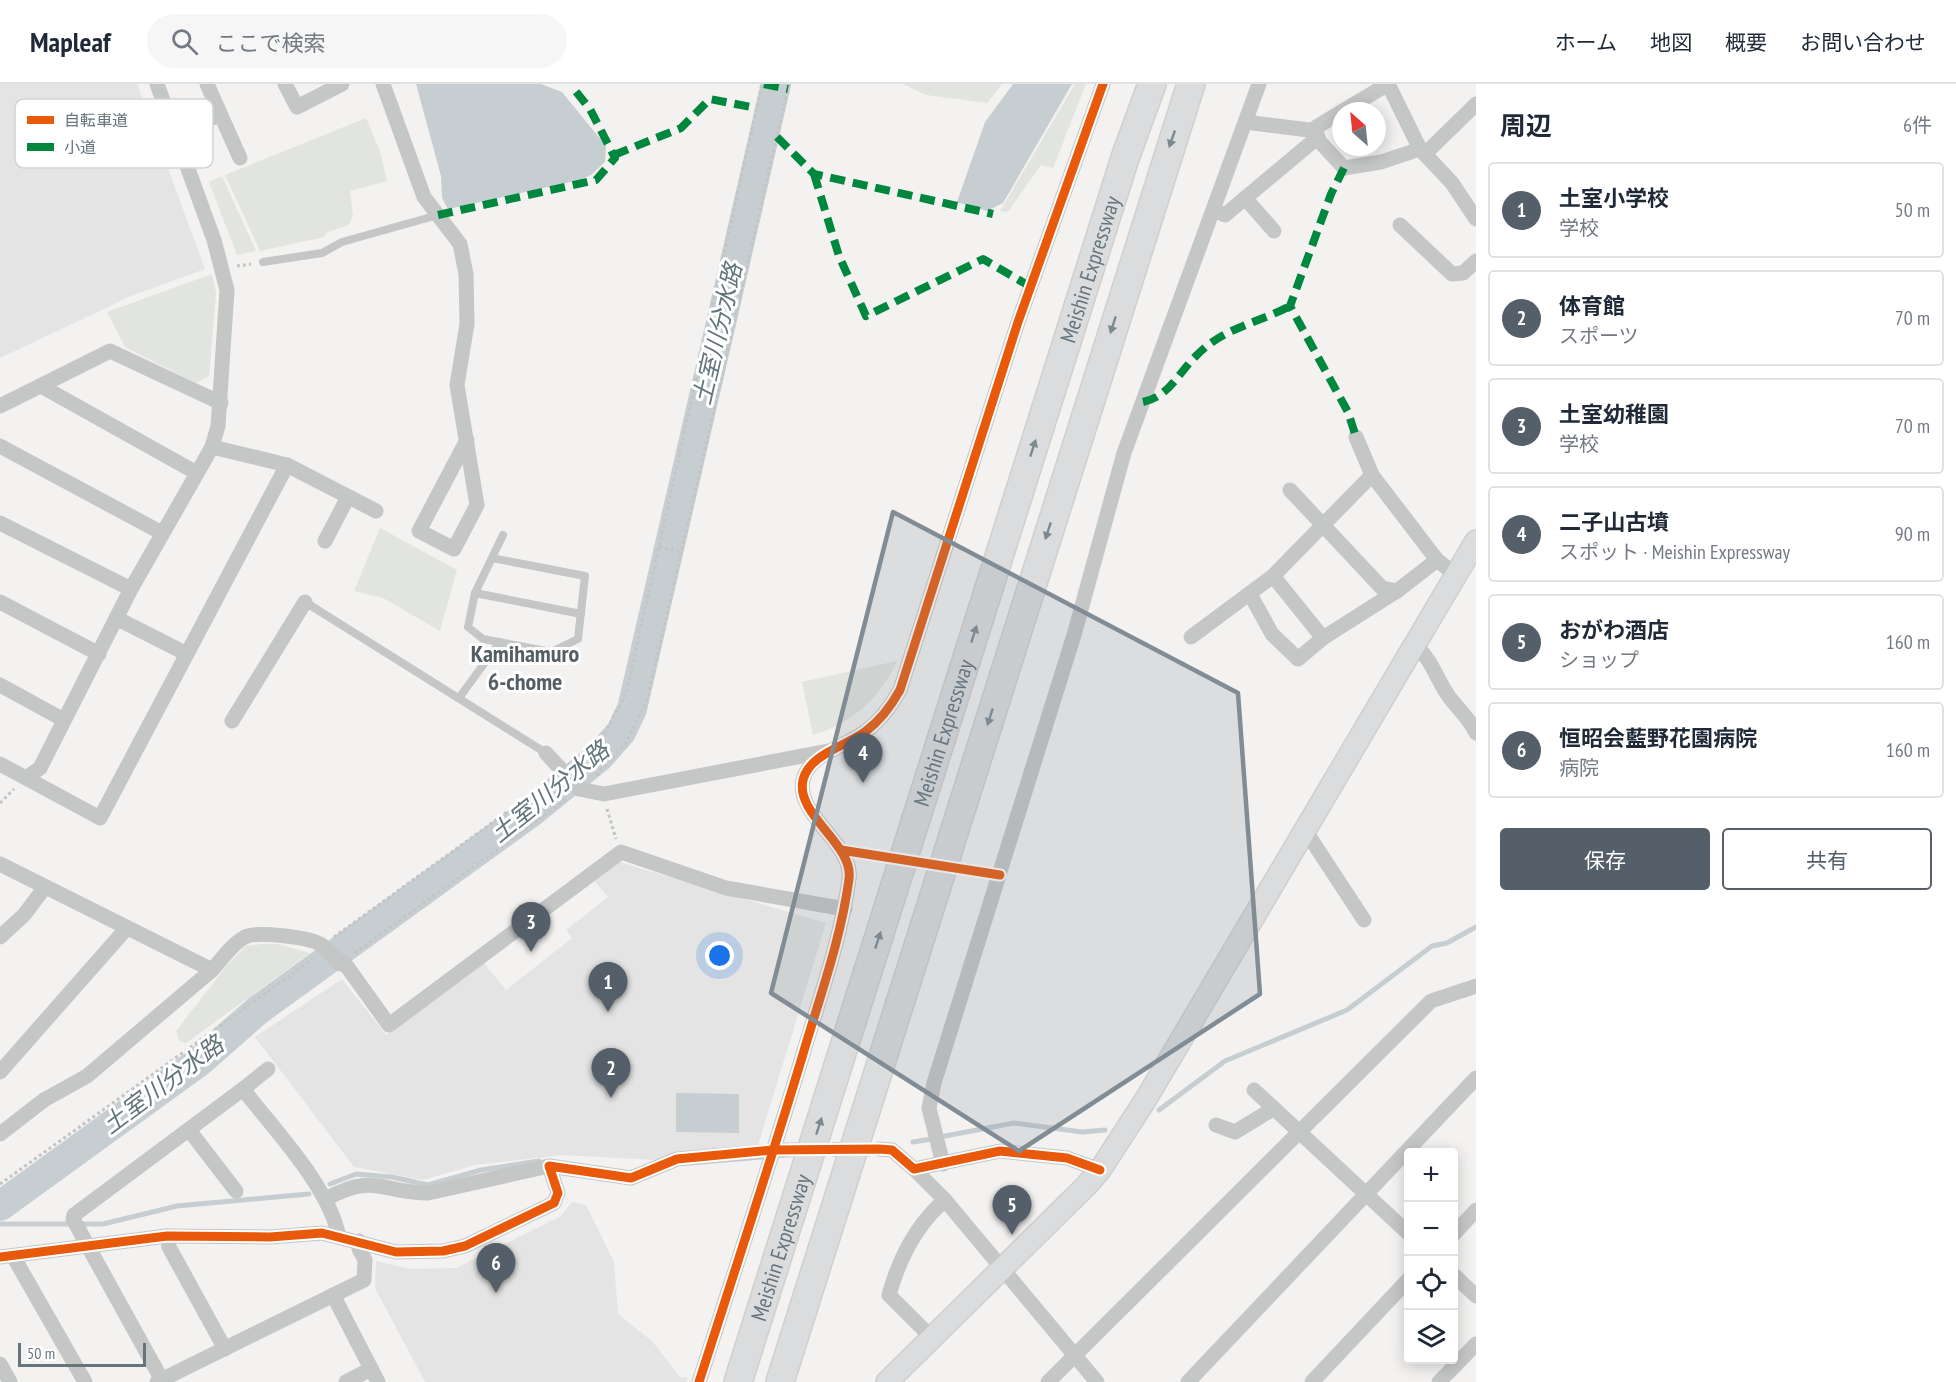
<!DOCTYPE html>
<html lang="ja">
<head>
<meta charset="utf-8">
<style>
	:root { --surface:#fff; --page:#f6f6f7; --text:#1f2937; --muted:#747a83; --line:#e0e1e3; --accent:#555f69 }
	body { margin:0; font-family:"PT Sans Narrow","Noto Sans JP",sans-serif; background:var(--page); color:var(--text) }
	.controls { position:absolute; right:18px; bottom:18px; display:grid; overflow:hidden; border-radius:6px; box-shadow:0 3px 15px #0003 }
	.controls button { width:54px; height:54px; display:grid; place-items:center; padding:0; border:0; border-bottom:2px solid var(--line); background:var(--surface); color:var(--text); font:30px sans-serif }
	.compass { position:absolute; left:1332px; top:18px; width:54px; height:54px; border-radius:50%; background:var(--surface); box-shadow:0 3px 15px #0003; rotate:333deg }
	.scale { position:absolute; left:18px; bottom:15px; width:128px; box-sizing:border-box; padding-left:6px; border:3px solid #66747d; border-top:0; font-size:16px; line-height:21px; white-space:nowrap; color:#66747d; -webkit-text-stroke:4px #fff; paint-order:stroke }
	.you { position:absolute; left:720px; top:872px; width:21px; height:21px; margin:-15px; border:4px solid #fff; border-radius:50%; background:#1a73e8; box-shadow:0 0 0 9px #1a73e833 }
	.badge { display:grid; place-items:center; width:39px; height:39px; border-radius:50%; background:var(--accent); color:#fff; font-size:20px; font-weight:700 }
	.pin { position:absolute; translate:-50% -50px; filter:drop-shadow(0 2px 3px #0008) }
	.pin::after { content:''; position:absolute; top:32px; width:21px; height:18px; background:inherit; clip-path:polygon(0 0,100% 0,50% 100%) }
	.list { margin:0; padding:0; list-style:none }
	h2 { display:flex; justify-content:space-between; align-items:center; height:78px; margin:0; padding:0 24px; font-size:26px }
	h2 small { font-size:20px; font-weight:400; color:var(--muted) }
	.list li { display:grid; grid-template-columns:39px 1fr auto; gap:18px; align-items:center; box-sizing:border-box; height:96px; margin:0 12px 12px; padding:0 12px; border:2px solid var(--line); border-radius:6px }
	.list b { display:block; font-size:22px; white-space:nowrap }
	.list p { margin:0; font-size:20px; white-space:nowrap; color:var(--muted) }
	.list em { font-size:20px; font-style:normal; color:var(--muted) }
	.actions { display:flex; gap:12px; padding:18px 24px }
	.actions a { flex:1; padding:14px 0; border:2px solid var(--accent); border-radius:6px; text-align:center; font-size:21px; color:var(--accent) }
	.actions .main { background:var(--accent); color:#fff }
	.icon { flex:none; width:33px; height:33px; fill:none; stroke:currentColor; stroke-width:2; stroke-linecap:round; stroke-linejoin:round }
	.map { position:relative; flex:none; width:1476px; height:1298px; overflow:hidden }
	header { display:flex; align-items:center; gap:36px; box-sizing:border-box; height:84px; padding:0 30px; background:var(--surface); border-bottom:2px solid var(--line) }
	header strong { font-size:28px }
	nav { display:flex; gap:33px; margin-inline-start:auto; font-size:21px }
	.search { width:420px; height:54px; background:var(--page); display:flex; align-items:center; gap:15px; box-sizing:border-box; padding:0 21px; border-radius:33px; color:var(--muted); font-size:22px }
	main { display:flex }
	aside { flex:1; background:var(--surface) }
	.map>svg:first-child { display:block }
	.built { fill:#e3e4e3 }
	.green { fill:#e1e4df }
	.water { fill:#c7ced1 }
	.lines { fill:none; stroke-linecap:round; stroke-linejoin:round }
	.stream { stroke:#c7ced1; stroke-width:5 }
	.river { stroke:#c7ced1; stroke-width:30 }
	.street-tunnel { stroke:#d0d2d4; stroke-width:15; stroke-dasharray:15 8; stroke-linecap:butt }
	.secondary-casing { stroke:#cfcfcf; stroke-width:24 }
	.highway-casing { stroke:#cfcfce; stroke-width:30 }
	.path { stroke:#c3c4c4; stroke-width:3; stroke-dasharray:3 3; stroke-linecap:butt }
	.lane { stroke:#c5c6c6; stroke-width:8 }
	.street { stroke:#c5c6c6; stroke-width:15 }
	.secondary { stroke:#dbdcdd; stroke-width:21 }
	.highway { stroke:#dbdcdd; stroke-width:27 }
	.quiet { stroke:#00873e; stroke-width:8; stroke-dasharray:15 8; stroke-linecap:butt }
	.cycleway-casing { stroke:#fff; stroke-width:13 }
	.cycleway { stroke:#e8590c; stroke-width:9 }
	.oneway { fill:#7d8990 }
	.marked { fill:#818c94; fill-opacity:0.2; stroke:#818c94; stroke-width:4.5; stroke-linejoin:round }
	.labels { text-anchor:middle; stroke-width:6; stroke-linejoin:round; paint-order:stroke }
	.street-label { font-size:22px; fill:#66747d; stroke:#fff }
	.water-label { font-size:24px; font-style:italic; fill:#62757b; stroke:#fff }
	.neighbourhood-label { font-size:24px; font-weight:bold; fill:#535d64; stroke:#fff }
	.key { fill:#fff; stroke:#d1d5d8; stroke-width:1.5 }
	.key-label { font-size:16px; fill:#66747d }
</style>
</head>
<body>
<header>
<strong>Mapleaf</strong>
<div class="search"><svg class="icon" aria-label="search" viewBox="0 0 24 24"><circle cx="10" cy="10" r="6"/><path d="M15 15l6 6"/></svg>ここで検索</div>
<nav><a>ホーム</a><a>地図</a><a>概要</a><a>お問い合わせ</a></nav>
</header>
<main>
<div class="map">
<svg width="1476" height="1298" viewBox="0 0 1476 1298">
	<rect width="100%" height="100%" fill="#f3f2f1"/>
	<g class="built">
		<polygon points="0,0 137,0 205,185 131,212 0,274"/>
		<polygon points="619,778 826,839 758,1061 655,1076 563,1071 475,1081 423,1096 354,1083 255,953 342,895 386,951 484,879 506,906 572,854 566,846 608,813 594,797"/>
		<polygon points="572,1118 586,1121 614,1178 618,1230 652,1257 680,1293 688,1294 686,1298 425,1298 375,1204 376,1177 410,1185 456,1184 561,1132"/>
	</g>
	<g class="green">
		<polygon points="903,0 1002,0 987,19 926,11"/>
		<polygon points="1075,0 1086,0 1053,84 1041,81 1008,128 1000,127"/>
		<polygon points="366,34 380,67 387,97 350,107 353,131 349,141 328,148 324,153 260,167 225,91"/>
		<polygon points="222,92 256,167 237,171 209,98"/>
		<polygon points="212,190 216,209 209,292 196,299 125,263 107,228"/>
		<polygon points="380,444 457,486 440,547 383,514 354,507"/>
		<path d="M 897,577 C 880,614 853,639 813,651 L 802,598 Z"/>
		<polygon points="262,860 278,860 310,869 186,959 179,957 176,947 227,881 246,862"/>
	</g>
	<g class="water">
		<polygon points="416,0 541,0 562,8 606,62 605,78 591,91 580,96 448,125 442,114 441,92"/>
		<polygon points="1013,0 1072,0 1003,119 987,127 957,118 985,38"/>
		<polygon points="676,1009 739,1010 739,1049 676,1048"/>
	</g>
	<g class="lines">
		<g class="stream">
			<polyline points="1159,1026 1225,977 1347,926 1432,862 1447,859 1476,843"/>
			<polyline points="945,1052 1014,1039 1082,1048 1105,1046"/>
			<polyline points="913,1058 932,1055"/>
			<polyline points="330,1100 356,1090 392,1093 428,1101 481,1086 539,1077"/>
			<polyline points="0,1140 103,1140 177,1122 309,1110"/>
		</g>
		<polyline class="river" points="0,1122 200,977 258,926 530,729 599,673 621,648 632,625 776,0"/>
		<polyline class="street-tunnel" points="786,1066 879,1065"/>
		<g class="secondary-casing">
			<polyline id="secondary" points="887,1298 1086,1102 1100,1086 1146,1015 1476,457"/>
		</g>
		<g class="highway-casing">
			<g id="highway">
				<path id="s1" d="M 738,1298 L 1125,74 L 1152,0"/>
				<polyline points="780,1298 1191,0"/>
			</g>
		</g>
		<g class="path">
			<polyline points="237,182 251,180"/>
			<polyline points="694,304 717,308"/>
			<polyline points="659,463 680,467"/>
			<polyline points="574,679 603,652 626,610 762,0"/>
			<polyline points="596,691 625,660 647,617 789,0"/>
			<polyline points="0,719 14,705"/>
			<polyline points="607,725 616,755"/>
			<polyline points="334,853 550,697"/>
			<polyline points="355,869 568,714"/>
			<polyline points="0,1100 313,875"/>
		</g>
		<g class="lane">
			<polyline points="263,178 322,169 342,158 438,131"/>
			<polyline points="492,474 585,492 578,555 551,568 483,555 468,543 475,509 503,451"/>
			<polyline points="475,509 581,530"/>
			<polyline points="305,518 546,669"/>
			<polyline points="459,614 500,558"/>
		</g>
		<g class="street">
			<polyline points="207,0 240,74"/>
			<polyline points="285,0 297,23 342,0"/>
			<polyline points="383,0 424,113 460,160 466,190 467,240 457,301 477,421 454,465 419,447 467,356"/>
			<polyline points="1388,0 1420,65 1452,99 1476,135"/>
			<polyline points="1343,27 1388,0"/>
			<polyline points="201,38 220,31"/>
			<polyline points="1253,39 1309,46 1344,84 1381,78 1420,65"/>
			<polyline points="1425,70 1476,20"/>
			<polyline points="1245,114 1274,147"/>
			<polyline points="1214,126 1225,131 1318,53 1315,44 1341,28"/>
			<polyline points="1400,141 1452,190 1463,189 1476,177"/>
			<polyline points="41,302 195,388"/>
			<polyline points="0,322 110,267 221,319"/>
			<polyline points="1356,353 1372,391 1437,476"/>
			<polyline points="0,362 162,449"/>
			<polyline points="212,363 287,381 376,427"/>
			<polyline points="1290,406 1382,504 1397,507 1437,476 1456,491"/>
			<polyline points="0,439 131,505"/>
			<polyline points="325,457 348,413"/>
			<polyline points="1273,492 1323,554"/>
			<polyline points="1250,510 1272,550 1298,575 1323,554 1397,507"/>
			<polyline points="0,518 99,570"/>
			<polyline points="118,535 185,569"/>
			<polyline points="1191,553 1273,492 1372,391"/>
			<path d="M 1416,562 C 1433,577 1437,597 1450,614 C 1459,626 1470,635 1476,649"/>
			<polyline points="0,601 64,636"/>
			<polyline points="232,637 305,518"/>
			<polyline points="546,669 579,705 604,710 828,667"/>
			<polyline points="0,680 100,734 287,381"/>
			<polyline points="26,694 40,684 131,505 212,363 218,342 227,206 214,156 157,0"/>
			<polyline points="1305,746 1364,836"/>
			<path d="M 0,780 L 212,886 C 222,875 232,860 245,853 C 257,847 307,853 320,860 C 328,864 333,873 340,880 L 343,877 L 389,941 L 621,768 L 726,804 L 845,825"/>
			<polyline points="0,853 24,831 45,803"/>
			<polyline points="0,988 126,845"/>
			<polyline points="243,1005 268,985"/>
			<polyline points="1254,1006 1408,1149"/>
			<polyline points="1216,1041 1235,1048 1273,1025"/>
			<polyline points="189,1046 236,1107"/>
			<polyline points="0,1050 44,1016 87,992 212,886"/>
			<polyline points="879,1065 892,1066 914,1085 1000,1067 1067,1074 1100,1086"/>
			<polyline points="943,1080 929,1024 934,999 1074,551 1124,369 1259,0"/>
			<polyline points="914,1085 945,1116 1097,1298"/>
			<path d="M 326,1115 C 374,1088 382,1109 428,1109 L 549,1082"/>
			<polyline points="1454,1150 1476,1126"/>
			<polyline points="167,1152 169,1163 225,1265"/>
			<polyline points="13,1172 85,1298"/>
			<polyline points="0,1173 167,1152 270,1153 322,1149 396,1168 443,1167 465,1162 554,1119 558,1109 549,1082 631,1094 677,1075 786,1066"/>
			<polyline points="1454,1191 1476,1212"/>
			<polyline points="333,1211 378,1298"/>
			<path d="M 931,1253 L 889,1211 C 899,1175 917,1140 945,1116"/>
			<polyline points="0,1280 10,1298"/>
			<polyline points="157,1298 364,1196 365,1176 359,1165 359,1157"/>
			<path d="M 163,1298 L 73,1135 L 74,1131 L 243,1005 C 275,1047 329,1102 339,1153"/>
			<polyline points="346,1298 371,1285"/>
			<path d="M 699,1298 C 734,1189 770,1080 803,970 C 820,912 841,855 849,795 C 854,760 795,731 803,696 C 809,670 847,662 866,647 C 881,636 891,622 900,606 L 1018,238 L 1103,0"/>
			<polyline points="1048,1298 1431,917 1476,902"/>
			<polyline points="1188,1298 1476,994"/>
			<polyline points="1312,1298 1408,1196"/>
			<polyline points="1439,1298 1476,1260"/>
		</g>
		<use href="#secondary" class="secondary"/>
		<use href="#highway" class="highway"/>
		<g class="quiet">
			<polyline points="764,0 788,5"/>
			<polyline points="777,53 814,90 993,130"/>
			<polyline points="614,71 681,44 710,15 756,24"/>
			<polyline points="1344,84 1331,110 1290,222 1348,328 1356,353"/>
			<polyline points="814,90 839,172 866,232 983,175 1031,203"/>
			<polyline points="438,131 596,96 615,74 590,25 573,4"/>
			<path d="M 1143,318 C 1170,312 1178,289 1197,271 C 1223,244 1258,239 1290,222"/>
		</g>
		<g class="cycleway-casing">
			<g id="cycleway">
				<polyline points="841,766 1000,791"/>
				<polyline points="0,1173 167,1152 270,1153 322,1149 396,1168 443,1167 465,1162 554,1119 558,1109 549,1082 631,1094 677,1075 773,1066 879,1065 892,1066 914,1085 1000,1067 1067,1074 1100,1086"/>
				<path d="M 699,1298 C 734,1189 770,1080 803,970 C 820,912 841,855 849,795 C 854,760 795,731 803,696 C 809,670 847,662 866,647 C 881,636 891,622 900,606 L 1018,238 L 1103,0"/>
			</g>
		</g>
		<use href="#cycleway" class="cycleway"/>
	</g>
	<defs><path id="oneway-solid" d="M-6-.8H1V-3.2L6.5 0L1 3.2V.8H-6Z" transform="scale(1.5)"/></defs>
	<g class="oneway">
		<use href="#oneway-solid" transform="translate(1172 55) rotate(109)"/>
		<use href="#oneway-solid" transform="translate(1113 241) rotate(108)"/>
		<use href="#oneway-solid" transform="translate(1033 364) rotate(-72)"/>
		<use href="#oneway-solid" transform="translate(1048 447) rotate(108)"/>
		<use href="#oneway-solid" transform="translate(974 550) rotate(-72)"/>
		<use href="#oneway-solid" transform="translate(990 633) rotate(108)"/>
		<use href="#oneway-solid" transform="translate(878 856) rotate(-72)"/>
		<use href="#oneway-solid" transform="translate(819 1042) rotate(-72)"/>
	</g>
	<path class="marked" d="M 893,428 L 1238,609 L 1260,910 L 1019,1067 L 771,909 Z"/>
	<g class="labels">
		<g class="street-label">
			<text dy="8" stroke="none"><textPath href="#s1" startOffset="1167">Meishin Expressway</textPath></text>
			<text dy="8" stroke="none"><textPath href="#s1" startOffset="681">Meishin Expressway</textPath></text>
			<text dy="8" stroke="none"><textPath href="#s1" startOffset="141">Meishin Expressway</textPath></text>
		</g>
		<g class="water-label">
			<text transform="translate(718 250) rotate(-77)" y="8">土室川分水路</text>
			<text transform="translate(550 708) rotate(-39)" y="8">土室川分水路</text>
			<text transform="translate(163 1001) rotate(-37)" y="8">土室川分水路</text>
		</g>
		<g class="neighbourhood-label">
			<text x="525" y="578">Kamihamuro<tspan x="525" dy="28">6-chome</tspan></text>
		</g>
	</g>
	<rect x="15" y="15" width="198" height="69" rx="9" class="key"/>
	<rect x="27" y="32" width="27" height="8" fill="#e8590c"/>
	<rect x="27" y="59" width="27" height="8" fill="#00873e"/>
	<g class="key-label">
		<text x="64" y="42">自転車道</text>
		<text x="64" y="69">小道</text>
	</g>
</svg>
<div class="controls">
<button>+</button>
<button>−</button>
<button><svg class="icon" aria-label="locate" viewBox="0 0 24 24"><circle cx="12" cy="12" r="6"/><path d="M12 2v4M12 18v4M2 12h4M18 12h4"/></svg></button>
<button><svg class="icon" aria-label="layers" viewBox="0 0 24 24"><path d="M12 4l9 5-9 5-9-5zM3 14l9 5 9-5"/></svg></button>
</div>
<svg class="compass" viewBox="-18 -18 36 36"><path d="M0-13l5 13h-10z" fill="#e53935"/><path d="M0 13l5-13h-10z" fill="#747a83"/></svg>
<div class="scale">50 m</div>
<div class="you"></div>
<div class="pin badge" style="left:608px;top:928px">1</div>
<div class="pin badge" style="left:611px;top:1014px">2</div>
<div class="pin badge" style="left:531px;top:868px">3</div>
<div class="pin badge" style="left:863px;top:699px">4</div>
<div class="pin badge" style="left:1012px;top:1151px">5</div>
<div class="pin badge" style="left:496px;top:1209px">6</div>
</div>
<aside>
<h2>周辺<small>6件</small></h2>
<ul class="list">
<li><span class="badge">1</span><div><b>土室小学校</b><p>学校</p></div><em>50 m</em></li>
<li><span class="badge">2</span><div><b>体育館</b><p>スポーツ</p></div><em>70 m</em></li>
<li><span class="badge">3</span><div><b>土室幼稚園</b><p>学校</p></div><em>70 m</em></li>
<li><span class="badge">4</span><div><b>二子山古墳</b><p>スポット · Meishin Expressway</p></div><em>90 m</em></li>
<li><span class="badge">5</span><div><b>おがわ酒店</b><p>ショップ</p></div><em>160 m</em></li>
<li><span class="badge">6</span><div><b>恒昭会藍野花園病院</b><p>病院</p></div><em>160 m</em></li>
</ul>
<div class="actions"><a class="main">保存</a><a>共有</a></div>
</aside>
</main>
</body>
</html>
